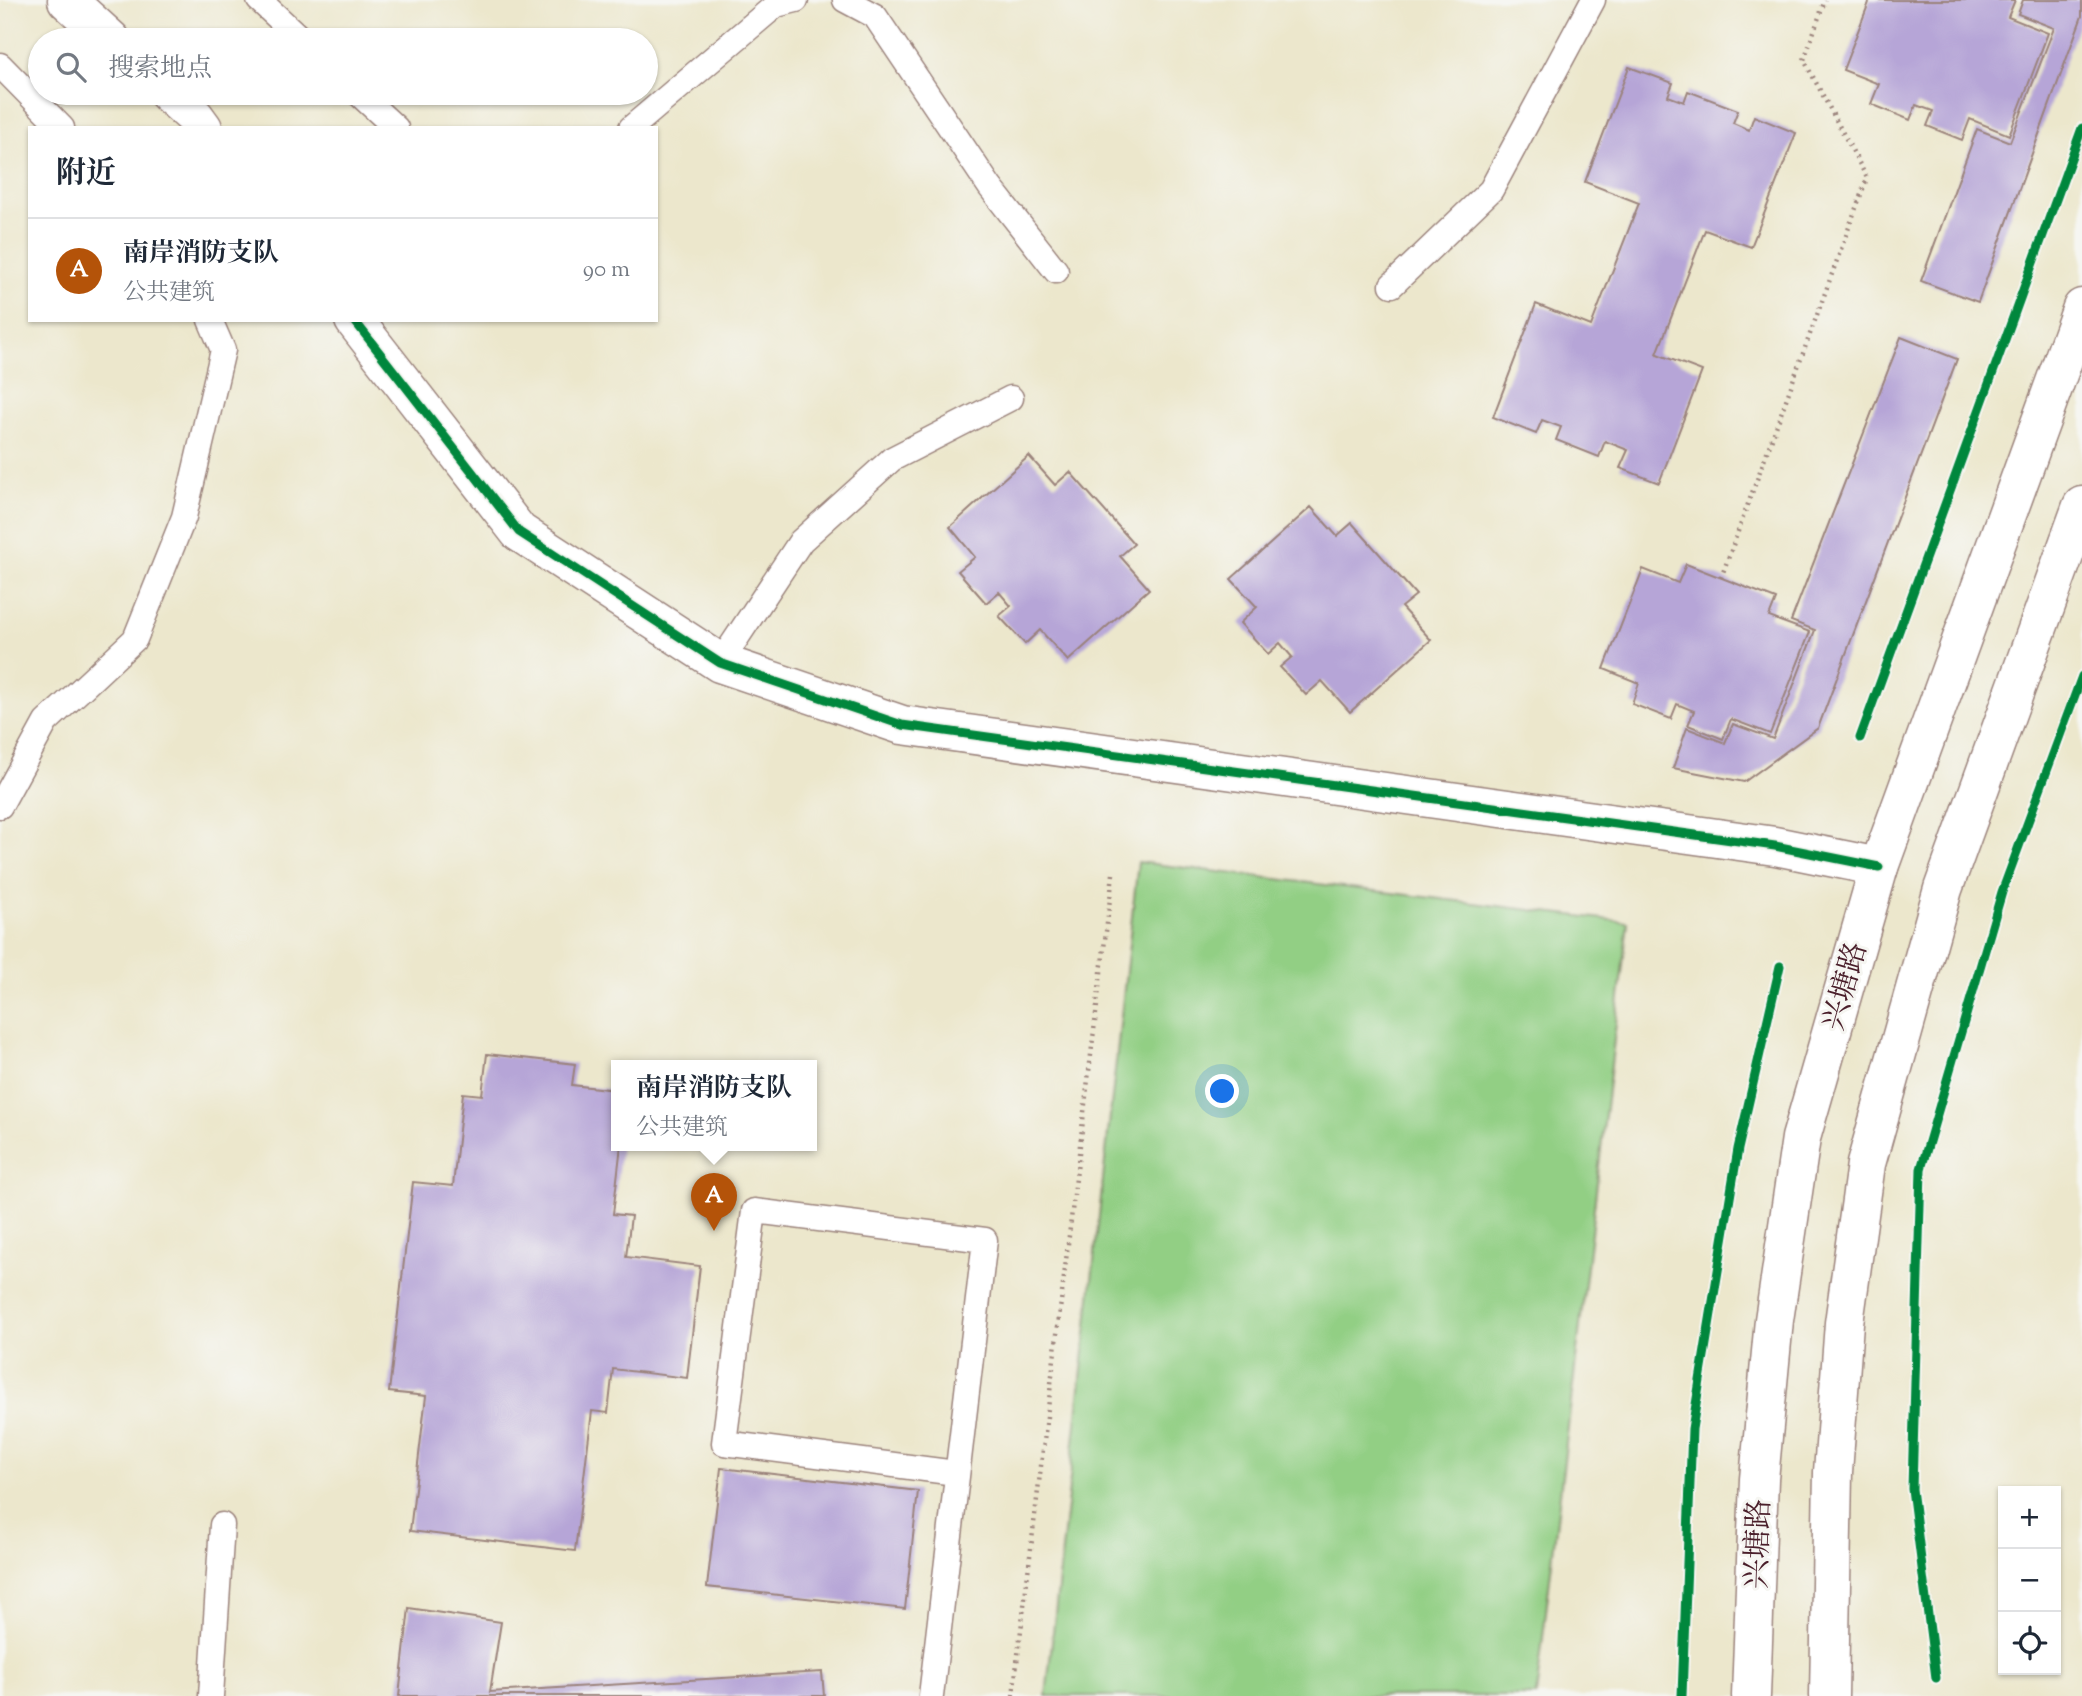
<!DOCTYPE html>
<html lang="zh">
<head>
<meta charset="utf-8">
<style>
	:root { --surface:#fff; --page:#f6f6f7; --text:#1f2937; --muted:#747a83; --line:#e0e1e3; --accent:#b45309 }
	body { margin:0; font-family:"Sorts Mill Goudy","Noto Serif SC",serif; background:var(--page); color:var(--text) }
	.controls { position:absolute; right:21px; bottom:21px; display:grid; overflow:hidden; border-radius:0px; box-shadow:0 2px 5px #0004 }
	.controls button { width:63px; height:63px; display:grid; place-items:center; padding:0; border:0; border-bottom:2px solid var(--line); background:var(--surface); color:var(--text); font:35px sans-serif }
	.you { position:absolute; left:1223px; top:1092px; width:24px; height:24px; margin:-18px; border:5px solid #fff; border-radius:50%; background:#1a73e8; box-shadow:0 0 0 10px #1a73e833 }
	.badge { display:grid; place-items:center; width:46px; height:46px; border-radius:50%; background:var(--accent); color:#fff; font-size:23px; font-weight:700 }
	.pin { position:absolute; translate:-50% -58px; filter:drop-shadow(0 2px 4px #0008) }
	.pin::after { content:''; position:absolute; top:37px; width:24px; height:21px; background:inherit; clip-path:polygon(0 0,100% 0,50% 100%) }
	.popup { position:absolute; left:611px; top:1060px; width:206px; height:91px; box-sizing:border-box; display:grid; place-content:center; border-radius:0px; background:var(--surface); filter:drop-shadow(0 2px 5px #0005); font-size:23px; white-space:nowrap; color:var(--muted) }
	.popup b { font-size:26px; color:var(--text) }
	.popup::after { content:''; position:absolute; left:50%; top:100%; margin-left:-14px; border:14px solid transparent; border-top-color:var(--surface) }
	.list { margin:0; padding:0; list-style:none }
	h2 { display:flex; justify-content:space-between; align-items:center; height:91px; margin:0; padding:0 28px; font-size:30px }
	h2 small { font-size:23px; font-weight:400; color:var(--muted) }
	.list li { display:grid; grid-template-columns:46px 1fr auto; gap:21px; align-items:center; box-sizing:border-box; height:105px; padding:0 28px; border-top:2px solid var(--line) }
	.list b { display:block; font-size:26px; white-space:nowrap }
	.list p { margin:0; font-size:23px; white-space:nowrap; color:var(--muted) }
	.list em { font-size:23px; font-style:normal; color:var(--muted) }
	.icon { flex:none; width:38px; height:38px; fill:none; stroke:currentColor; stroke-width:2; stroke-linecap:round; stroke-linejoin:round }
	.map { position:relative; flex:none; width:2082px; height:1696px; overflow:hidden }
	.search { position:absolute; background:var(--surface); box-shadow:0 2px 5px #0004; left:28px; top:28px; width:630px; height:77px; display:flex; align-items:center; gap:18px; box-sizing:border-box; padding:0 24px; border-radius:38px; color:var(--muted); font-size:26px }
	.panel { position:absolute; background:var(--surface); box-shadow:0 2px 5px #0004; left:28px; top:126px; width:630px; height:196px; border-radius:0px }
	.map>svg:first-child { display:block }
	.green { fill:#92cf84; stroke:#6e7758; stroke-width:2 }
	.building { fill:#b6a5d7 }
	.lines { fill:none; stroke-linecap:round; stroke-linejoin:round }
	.service-casing { stroke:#9b837c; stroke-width:27 }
	.minor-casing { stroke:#9b837c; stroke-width:41 }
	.primary-casing { stroke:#9b837c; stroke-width:41 }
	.path { stroke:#9b837c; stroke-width:4.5; stroke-dasharray:2 5; stroke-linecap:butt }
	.service { stroke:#fff; stroke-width:24 }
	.minor { stroke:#fff; stroke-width:38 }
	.primary { stroke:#fff; stroke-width:38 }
	.cycleway-casing { stroke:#f6f6f2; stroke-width:13 }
	.cycleway { stroke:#00873e; stroke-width:9 }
	.labels { text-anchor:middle; stroke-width:6; stroke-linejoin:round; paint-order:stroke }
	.street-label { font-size:30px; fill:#4a1f2b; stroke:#f6f6f2 }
</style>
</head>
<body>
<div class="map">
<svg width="2082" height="1696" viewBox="0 0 2082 1696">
	<rect width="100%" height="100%" fill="#f6f6f2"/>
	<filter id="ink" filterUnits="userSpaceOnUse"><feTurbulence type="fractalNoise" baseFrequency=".0143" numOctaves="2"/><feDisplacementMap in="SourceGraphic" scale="14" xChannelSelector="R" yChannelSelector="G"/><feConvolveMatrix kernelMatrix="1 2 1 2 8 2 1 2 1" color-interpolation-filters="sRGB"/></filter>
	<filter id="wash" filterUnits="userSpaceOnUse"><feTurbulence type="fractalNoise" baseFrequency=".00686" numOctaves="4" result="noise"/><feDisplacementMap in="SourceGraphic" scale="28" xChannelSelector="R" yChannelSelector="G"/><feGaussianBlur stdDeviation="1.57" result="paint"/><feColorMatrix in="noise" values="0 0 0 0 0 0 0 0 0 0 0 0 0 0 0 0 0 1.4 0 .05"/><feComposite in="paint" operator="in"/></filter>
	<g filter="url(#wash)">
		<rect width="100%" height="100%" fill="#ece7cc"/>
		<polygon class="green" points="1138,862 1628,922 1536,1696 1046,1696"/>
		<g id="blocks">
			<g class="building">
				<polygon points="1870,0 2015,0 2008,17 2048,33 2009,135 1970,119 1962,140 1927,126 1933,111 1916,105 1910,120 1871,104 1879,84 1843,70"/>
				<polygon points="2023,0 2082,0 2082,16 1978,302 1921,281 1977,129 2010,142 2054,28 2018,14"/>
				<polygon points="1629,67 1673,83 1668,96 1684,102 1688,91 1738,110 1733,123 1749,130 1754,116 1796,133 1751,247 1705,230 1657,354 1702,371 1659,483 1620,468 1628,450 1605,441 1599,457 1556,440 1561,427 1542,420 1536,434 1493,417 1536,304 1591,326 1639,203 1585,182"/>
				<polygon points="1901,337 1957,359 1818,728 1744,782 1673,768 1687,728 1725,743 1733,724 1773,739 1815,630 1791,621"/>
				<polygon points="1029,456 1055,485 1070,472 1134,544 1120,556 1149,589 1068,661 1040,630 1025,644 999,616 1011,606 999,592 986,603 958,571 975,557 950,527"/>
				<polygon points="1311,507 1337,536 1352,523 1416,595 1401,607 1431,640 1350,712 1322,681 1306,695 1280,667 1292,657 1280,643 1268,654 1240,623 1257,607 1231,579"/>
				<polygon points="1686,564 1776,599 1769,617 1810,632 1770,734 1731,719 1723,739 1688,725 1694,711 1677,704 1671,719 1632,704 1639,683 1604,669 1643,569 1678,583"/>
				<polygon points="487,1054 575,1064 572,1085 616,1090 616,1145 621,1145 613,1214 631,1216 626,1257 700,1266 687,1378 613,1369 608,1413 592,1411 575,1551 410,1531 426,1396 389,1392 413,1182 453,1186 463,1093 482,1095"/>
				<polygon points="721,1468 918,1491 905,1609 707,1587"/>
				<polygon points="409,1608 501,1622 490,1692 822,1672 824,1696 399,1696"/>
			</g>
		</g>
	</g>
	<g filter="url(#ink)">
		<use href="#blocks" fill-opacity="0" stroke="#9b837c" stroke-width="2"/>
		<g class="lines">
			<g class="service-casing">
				<g id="service">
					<polyline points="259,0 302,40"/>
					<polyline points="845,0 875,16 990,187 1056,271"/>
					<polyline points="0,65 62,128"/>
					<polyline points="358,93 396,128"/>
					<polyline points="631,128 776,5 796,0"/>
					<polyline points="1392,285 1491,190 1593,0"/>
					<polyline points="720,663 801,541 892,459 1011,398"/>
					<polyline points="0,806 46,722 135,639 184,517 223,350 210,320"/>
					<polyline points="211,1696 222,1525"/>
					<polyline points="931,1696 985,1240 754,1211 724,1443 956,1473"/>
				</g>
			</g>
			<g class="minor-casing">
				<g id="minor">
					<polyline points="67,0 111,40"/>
					<polyline points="168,93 195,117 203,128"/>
					<polyline points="354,320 519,532 720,663 902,725 1775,846 1879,867"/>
				</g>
			</g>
			<g class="primary-casing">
				<g id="primary">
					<polyline points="1751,1696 1759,1479 1774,1320 1801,1138 1879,867 2082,308"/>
					<polyline points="1829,1696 1833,1472 1844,1323 1866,1164 1943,889 2082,506"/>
				</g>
			</g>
			<g class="path">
				<polyline points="1721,578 1867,178 1804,60 1825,0"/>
				<polyline points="1013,1696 1113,874"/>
			</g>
			<use href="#service" class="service"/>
			<use href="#minor" class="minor"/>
			<use href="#primary" class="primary"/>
			<g class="cycleway-casing">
				<g id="cycleway">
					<polyline points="354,320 519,532 720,663 902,725 1775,846 1879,867"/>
					<polyline points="1860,738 2082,128"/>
					<polyline points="1936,1678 1912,1489 1921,1169 2002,892 2082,676"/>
					<polyline points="1682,1696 1692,1429 1738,1149 1780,966"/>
				</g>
			</g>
			<use href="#cycleway" class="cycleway"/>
		</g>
	</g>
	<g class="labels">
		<g class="street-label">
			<text transform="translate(1844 986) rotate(-74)" y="10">兴塘路</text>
			<text transform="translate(1757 1544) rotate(-88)" y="10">兴塘路</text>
		</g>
	</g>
</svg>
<div class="controls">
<button>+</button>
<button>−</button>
<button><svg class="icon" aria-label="locate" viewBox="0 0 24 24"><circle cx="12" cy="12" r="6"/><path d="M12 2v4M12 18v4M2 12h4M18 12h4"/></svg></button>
</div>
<div class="you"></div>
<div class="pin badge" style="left:714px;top:1231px">A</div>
<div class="popup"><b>南岸消防支队</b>公共建筑</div>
<div class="search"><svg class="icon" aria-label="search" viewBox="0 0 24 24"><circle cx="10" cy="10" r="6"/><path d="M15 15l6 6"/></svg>搜索地点</div>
<section class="panel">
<h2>附近<small></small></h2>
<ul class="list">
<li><span class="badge">A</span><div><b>南岸消防支队</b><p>公共建筑</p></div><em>90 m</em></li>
</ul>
</section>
</div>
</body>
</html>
